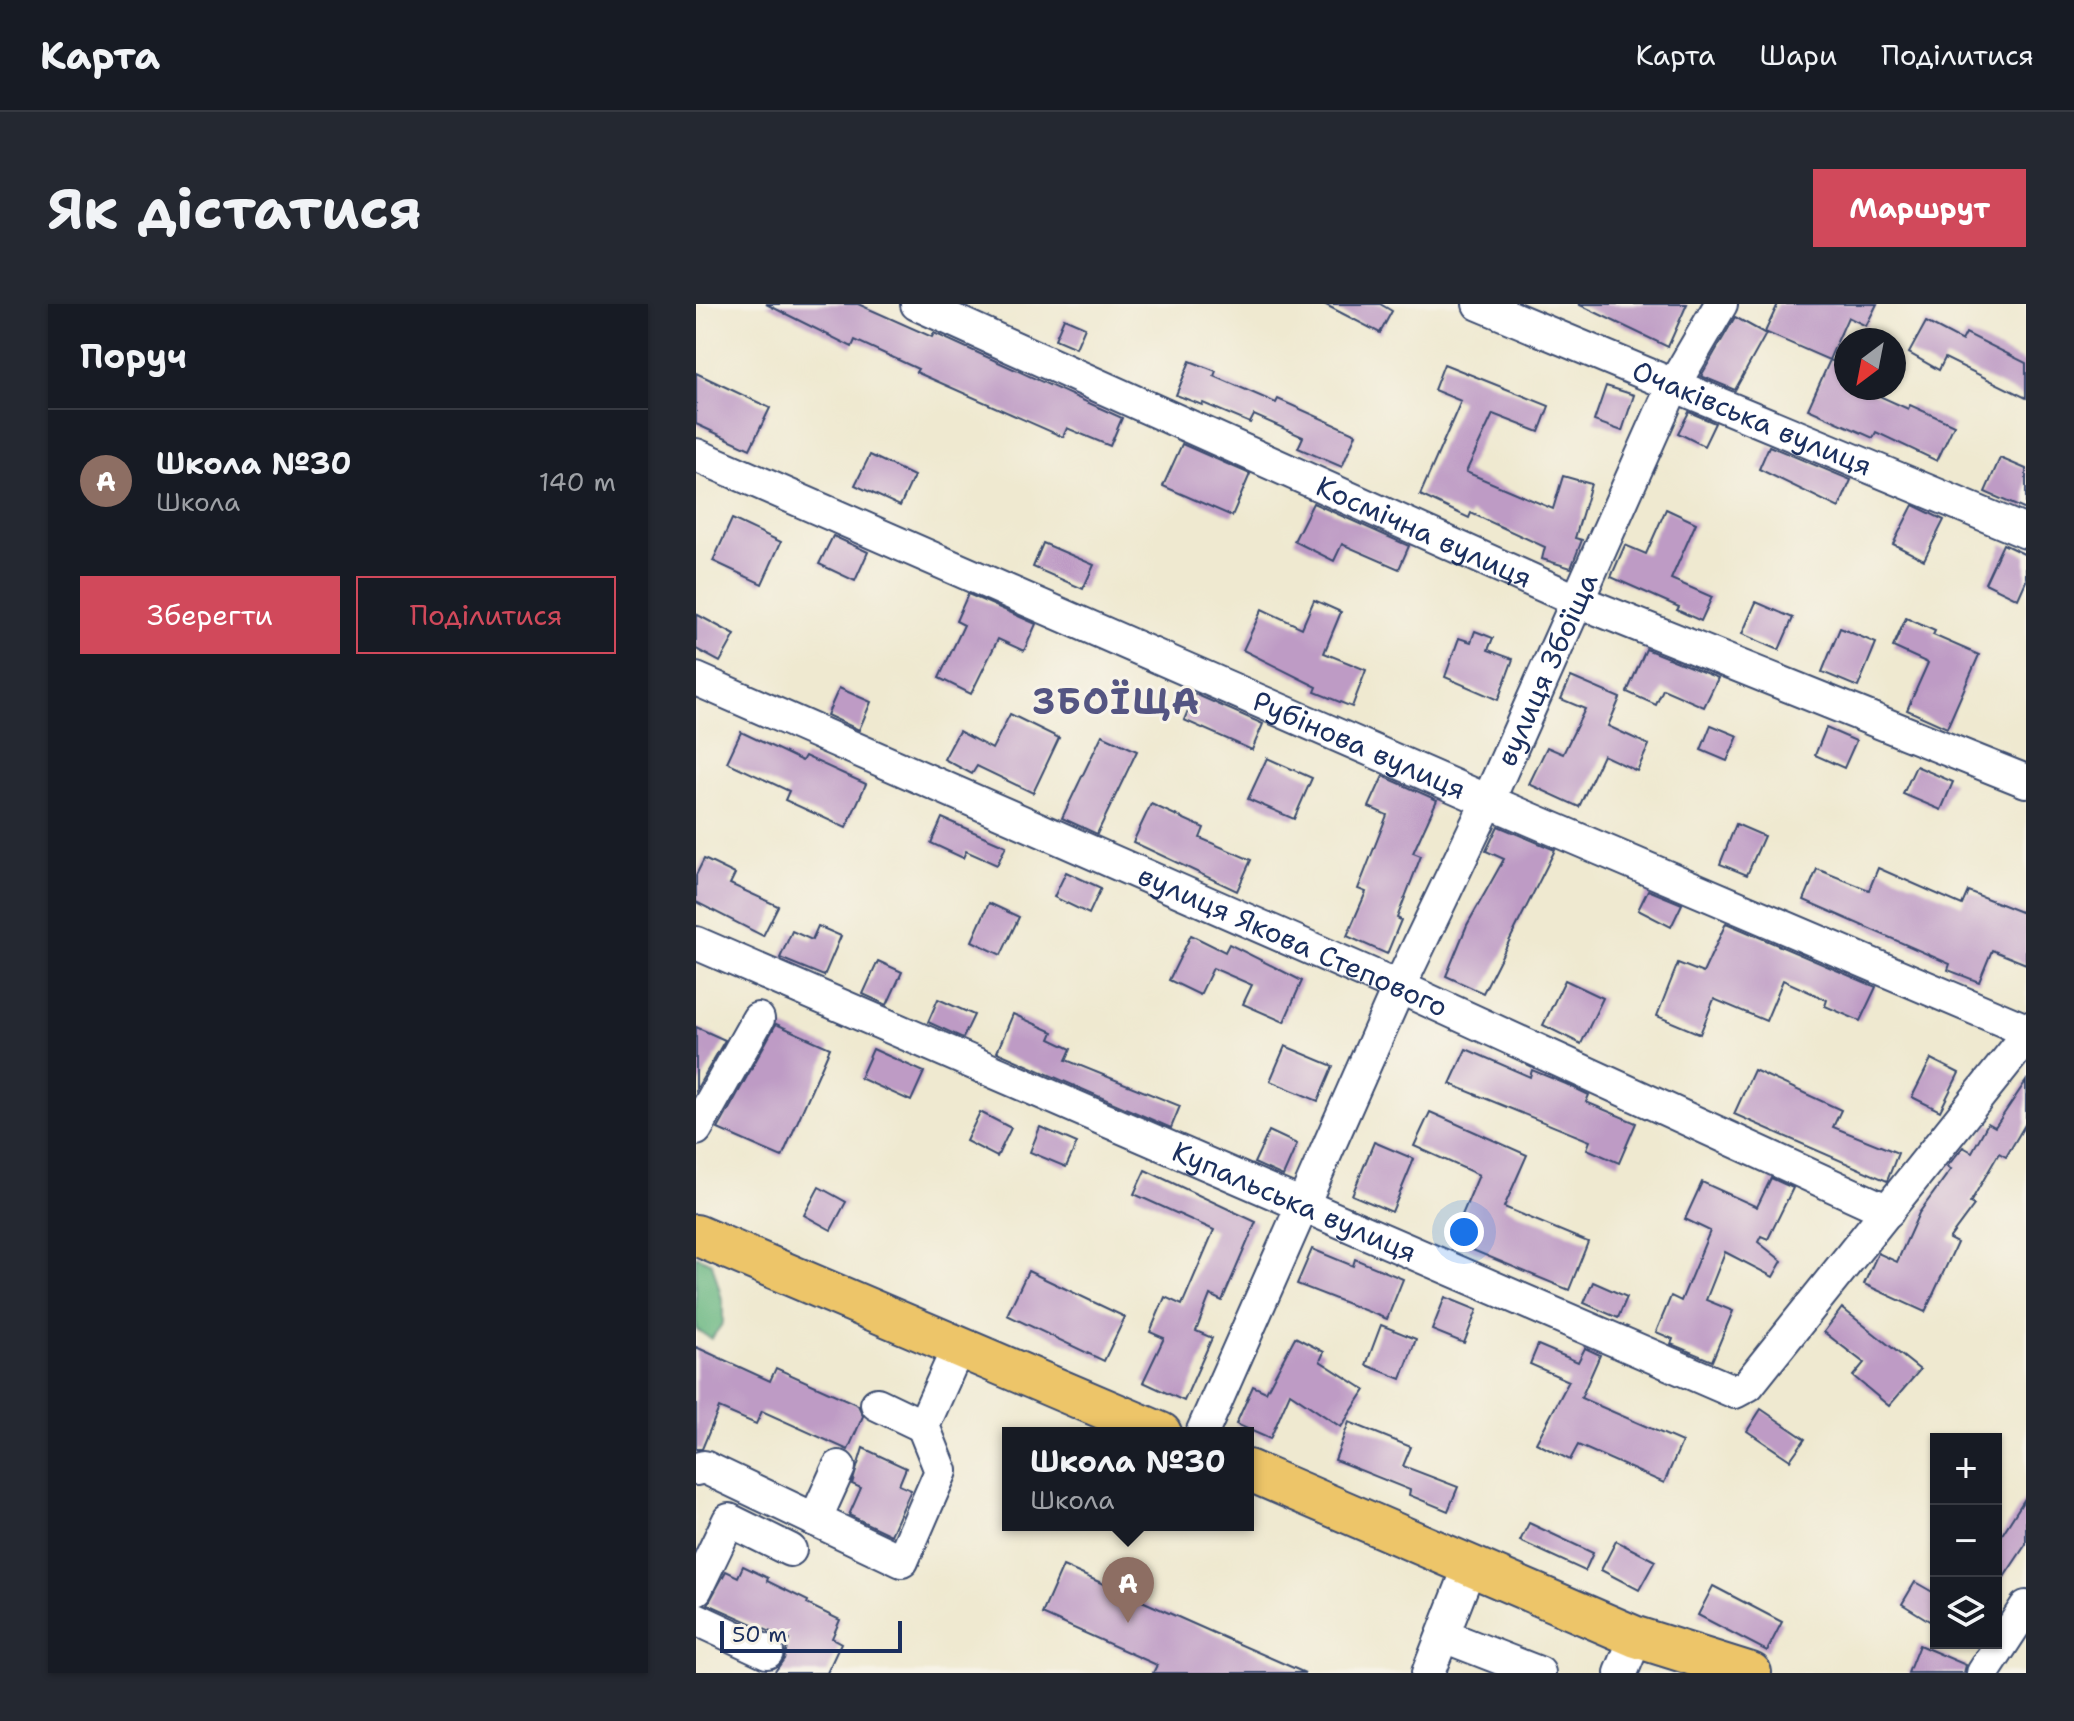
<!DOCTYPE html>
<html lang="uk">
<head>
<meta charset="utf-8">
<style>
	:root { --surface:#171b24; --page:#242831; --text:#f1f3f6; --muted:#9ea1a6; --line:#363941; --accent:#d1495b }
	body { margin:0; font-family:"Shantell Sans",sans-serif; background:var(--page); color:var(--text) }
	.controls { position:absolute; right:24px; bottom:24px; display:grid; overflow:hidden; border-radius:0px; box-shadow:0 2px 6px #0004 }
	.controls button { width:72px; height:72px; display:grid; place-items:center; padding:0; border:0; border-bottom:2px solid var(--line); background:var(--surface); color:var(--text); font:40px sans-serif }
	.compass { position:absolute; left:1138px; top:24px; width:72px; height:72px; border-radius:50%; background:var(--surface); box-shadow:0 2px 6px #0004; rotate:212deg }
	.scale { position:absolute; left:24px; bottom:20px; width:182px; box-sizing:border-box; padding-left:8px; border:4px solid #1b2f5e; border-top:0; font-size:22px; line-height:28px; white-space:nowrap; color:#1b2f5e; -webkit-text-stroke:6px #f7f3e8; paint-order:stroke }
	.you { position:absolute; left:768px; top:928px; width:28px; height:28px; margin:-20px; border:6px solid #fff; border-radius:50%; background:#1a73e8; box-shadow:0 0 0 12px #1a73e833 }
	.badge { display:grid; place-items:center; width:52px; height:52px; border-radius:50%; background:var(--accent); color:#fff; font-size:26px; font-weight:700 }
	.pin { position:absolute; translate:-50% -66px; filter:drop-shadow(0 2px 4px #0008) }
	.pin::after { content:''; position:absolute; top:42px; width:28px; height:24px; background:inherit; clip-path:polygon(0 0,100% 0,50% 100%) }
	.popup { position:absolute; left:306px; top:1123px; width:252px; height:104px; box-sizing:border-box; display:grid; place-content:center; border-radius:0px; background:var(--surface); filter:drop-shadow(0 2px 6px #0005); font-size:26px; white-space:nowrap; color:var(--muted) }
	.popup b { font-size:30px; color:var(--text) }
	.popup::after { content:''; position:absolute; left:50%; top:100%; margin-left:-16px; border:16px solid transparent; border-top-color:var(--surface) }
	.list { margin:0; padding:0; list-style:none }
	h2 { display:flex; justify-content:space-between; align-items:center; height:104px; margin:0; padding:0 32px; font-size:34px }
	h2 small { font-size:26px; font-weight:400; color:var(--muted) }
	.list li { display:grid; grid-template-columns:52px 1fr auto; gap:24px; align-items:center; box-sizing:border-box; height:144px; padding:0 32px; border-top:2px solid var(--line) }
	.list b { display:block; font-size:30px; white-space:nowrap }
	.list p { margin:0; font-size:26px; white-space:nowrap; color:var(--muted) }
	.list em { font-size:26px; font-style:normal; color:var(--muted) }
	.actions { display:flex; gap:16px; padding:24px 32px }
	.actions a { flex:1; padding:18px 0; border:2px solid var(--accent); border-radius:0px; text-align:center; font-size:28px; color:var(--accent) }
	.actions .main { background:var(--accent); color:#fff }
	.icon { flex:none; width:44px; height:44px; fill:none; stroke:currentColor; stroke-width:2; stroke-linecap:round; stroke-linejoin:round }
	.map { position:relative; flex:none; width:1330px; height:1369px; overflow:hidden; border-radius:0px }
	header { display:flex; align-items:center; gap:48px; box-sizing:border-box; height:112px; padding:0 40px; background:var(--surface); border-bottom:2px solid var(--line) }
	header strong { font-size:38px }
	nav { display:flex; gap:44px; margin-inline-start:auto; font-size:28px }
	.intro { display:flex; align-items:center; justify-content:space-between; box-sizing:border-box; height:192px; padding:0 48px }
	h1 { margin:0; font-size:56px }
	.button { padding:20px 36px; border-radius:0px; background:var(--accent); color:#fff; font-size:28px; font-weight:700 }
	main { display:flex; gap:48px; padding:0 48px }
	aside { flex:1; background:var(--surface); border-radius:0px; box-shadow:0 2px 6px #0004 }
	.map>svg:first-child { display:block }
	.forest { fill:#67b680; stroke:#41726f; stroke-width:2 }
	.building { fill:#be9bc5 }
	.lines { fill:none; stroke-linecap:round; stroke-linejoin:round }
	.minor-casing { stroke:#3b4b6f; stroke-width:36 }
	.major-casing { stroke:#3b4b6f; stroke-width:44 }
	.minor { stroke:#fff; stroke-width:32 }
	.major { stroke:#edc569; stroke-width:40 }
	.labels { text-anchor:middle; stroke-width:6; stroke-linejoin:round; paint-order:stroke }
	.street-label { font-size:28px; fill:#1b2f5e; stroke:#f7f3e8 }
	.district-label { font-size:36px; font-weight:bold; letter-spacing:2px; fill:#545582; stroke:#f7f3e8 }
</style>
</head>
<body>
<header>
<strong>Карта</strong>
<nav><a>Карта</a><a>Шари</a><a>Поділитися</a></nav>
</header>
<div class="intro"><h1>Як дістатися</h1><a class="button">Маршрут</a></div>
<main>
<aside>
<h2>Поруч<small></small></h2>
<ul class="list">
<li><span class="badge" style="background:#8d6e63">A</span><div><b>Школа №30</b><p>Школа</p></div><em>140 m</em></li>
</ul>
<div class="actions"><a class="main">Зберегти</a><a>Поділитися</a></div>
</aside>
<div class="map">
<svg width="1330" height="1369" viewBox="0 0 1330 1369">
	<rect width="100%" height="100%" fill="#f7f3e8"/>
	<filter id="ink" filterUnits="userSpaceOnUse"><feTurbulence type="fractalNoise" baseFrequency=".0125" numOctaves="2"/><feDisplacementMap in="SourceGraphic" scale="16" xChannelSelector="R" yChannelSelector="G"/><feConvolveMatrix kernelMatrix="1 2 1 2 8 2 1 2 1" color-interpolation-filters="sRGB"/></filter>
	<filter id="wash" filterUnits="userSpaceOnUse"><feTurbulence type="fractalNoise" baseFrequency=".006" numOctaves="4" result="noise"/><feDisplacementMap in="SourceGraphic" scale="32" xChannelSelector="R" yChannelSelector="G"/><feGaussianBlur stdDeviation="1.8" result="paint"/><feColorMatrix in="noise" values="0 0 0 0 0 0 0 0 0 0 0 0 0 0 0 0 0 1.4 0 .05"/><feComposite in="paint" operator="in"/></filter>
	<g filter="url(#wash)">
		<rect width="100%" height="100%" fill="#efe9d0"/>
		<polygon class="forest" points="0,952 16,959 27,999 27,1019 15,1035 0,1025"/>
		<g id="blocks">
			<g class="building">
				<polygon points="70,0 162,0 236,33 238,29 426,114 414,142 371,124 367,133 220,68 222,65 159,36 156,43"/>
				<polygon points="628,0 684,0 696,7 684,29"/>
				<polygon points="882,0 991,0 972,43"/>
				<polygon points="1082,0 1181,0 1170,22 1152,13 1133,56 1069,28"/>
				<polygon points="1039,13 1070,30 1039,86 1005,72"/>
				<polygon points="368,14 389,23 380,44 359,35"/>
				<polygon points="1230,18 1266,37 1270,29 1330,59 1330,94 1249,54 1243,66 1213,49"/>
				<polygon points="1134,56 1150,63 1150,84 1166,84 1212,105 1214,101 1258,121 1241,157 1180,128 1177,134 1112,105"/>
				<polygon points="494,57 520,67 518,72 580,99 582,95 660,130 646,163 602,144 607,133 558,111 554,119 507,99 506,101 480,91"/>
				<polygon points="748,60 853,102 843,128 797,110 770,168 857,205 867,172 895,180 879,234 886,236 875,264 846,255 849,243 775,209 773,214 724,191 765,97 738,86"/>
				<polygon points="0,69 74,104 54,145 0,120"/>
				<polygon points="910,82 938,91 926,127 898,117"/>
				<polygon points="993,108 1019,119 1008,142 982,129"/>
				<polygon points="486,140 554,170 536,212 467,182"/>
				<polygon points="1073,142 1155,176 1143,204 1063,165"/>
				<polygon points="174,151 218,172 204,202 159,181"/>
				<polygon points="1304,154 1330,165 1330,206 1289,188"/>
				<polygon points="617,199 713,242 703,265 646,240 638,257 598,237"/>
				<polygon points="1217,201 1248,216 1228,256 1197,240"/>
				<polygon points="970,205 1000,219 975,275 1016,293 1005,317 981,306 983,303 915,273 929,241 950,250"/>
				<polygon points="36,215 85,238 66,280 17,257"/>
				<polygon points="137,232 172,248 159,277 123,260"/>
				<polygon points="347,239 398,261 387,285 337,263"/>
				<polygon points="1307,240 1330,251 1330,277 1322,295 1289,279"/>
				<polygon points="272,290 340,320 328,347 302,335 275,390 243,374 268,321 260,317"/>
				<polygon points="618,296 645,308 628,349 670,366 656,403 619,388 621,383 547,346 566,305 606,324"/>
				<polygon points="1060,298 1097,314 1083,346 1046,330"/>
				<polygon points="0,310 39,331 24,358 0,345"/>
				<polygon points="1210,314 1239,327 1237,331 1283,351 1251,424 1211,406 1232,359 1197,343"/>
				<polygon points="1144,324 1180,339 1162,383 1126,368"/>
				<polygon points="779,327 797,334 792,346 817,355 802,396 749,373 763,334 775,338"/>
				<polygon points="950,345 1022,374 1008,403 967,385 960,401 931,388"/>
				<polygon points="875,373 924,394 912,422 953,441 941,467 907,451 883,503 833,480 851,443 867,450 889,405 865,395"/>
				<polygon points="143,384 175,398 163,426 131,411"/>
				<polygon points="499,390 567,420 556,446 488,416"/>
				<polygon points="314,410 363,434 337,489 281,462 276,470 248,455 263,427 296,445"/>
				<polygon points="1015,421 1042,432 1031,457 1005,446"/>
				<polygon points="1130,424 1160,437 1148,464 1119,451"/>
				<polygon points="45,428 106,457 109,452 170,480 150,524 89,496 93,487 31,458"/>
				<polygon points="406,431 441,447 401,530 366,514"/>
				<polygon points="571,454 616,474 598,515 552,495"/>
				<polygon points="1220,462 1257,478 1245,506 1207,490"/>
				<polygon points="687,472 741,496 717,549 725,552 701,614 705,616 691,650 651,632 670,588 662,585 691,511 673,503"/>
				<polygon points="455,500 508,524 504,534 555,556 541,587 437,538"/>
				<polygon points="246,514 310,542 301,561 270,547 267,554 235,539"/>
				<polygon points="1040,520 1068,532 1051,571 1024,560"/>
				<polygon points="802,522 859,546 787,689 750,672 771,621 808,555 790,547"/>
				<polygon points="8,555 39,570 34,580 82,602 67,632 0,598 0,571"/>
				<polygon points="1182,564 1266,601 1272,587 1330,610 1330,660 1296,646 1283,678 1252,666 1254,660 1108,596 1121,565 1173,586"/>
				<polygon points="370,568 405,584 393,610 358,593"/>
				<polygon points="952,586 986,600 975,623 942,606"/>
				<polygon points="293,599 323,613 305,651 276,637"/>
				<polygon points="1030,619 1180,683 1164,717 1129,702 1131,696 1087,676 1070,717 1018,695 1004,730 961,712 982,659 1007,669"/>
				<polygon points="122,622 145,632 128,672 84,654 96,627 116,636"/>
				<polygon points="495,631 529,648 533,640 606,677 588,718 547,700 556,681 517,664 504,691 473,676"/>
				<polygon points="182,657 206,668 191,701 167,690"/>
				<polygon points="869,676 907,694 885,740 847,721"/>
				<polygon points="242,695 278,711 267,734 232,718"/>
				<polygon points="317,710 357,728 354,735 375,745 370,756 484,802 475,824 301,748"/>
				<polygon points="80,720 134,744 86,853 22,825"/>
				<polygon points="0,723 29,736 0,786"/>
				<polygon points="589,742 637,762 622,797 574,777"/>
				<polygon points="177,745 228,768 215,797 164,774"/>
				<polygon points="770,745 834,773 836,766 870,780 893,791 890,798 940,819 923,859 891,845 894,837 754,780"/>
				<polygon points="1235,755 1263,769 1244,807 1216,793"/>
				<polygon points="1058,766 1145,806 1137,823 1202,849 1191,877 1038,810"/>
				<polygon points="1330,777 1330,819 1310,853 1303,849 1274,899 1278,901 1253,935 1261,939 1229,1008 1168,980 1182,949 1201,958 1223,909 1255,865 1251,863 1253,860 1267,843 1276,848 1292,819 1299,823"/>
				<polygon points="284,808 315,824 301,853 270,837"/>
				<polygon points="734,808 831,851 808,903 892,938 873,986 755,937 783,871 718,842"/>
				<polygon points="344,823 381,839 370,863 334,848"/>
				<polygon points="573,827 601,840 587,872 558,859"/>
				<polygon points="678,838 718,855 696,908 656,891"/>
				<polygon points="449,866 560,918 526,997 514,991 500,1027 516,1034 488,1097 447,1078 468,1034 454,1028 469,993 486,1001 518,926 438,890"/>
				<polygon points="1075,874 1097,884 1072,935 1065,932 1062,938 1086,957 1077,973 1029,948 1010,996 1037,1007 1016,1057 975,1040 977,1035 960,1028 975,992 985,997 1014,927 989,915 1006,878 1061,903"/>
				<polygon points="123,883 150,898 135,926 108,911"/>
				<polygon points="616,945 657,962 659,955 707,975 691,1015 601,980"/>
				<polygon points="332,967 429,1013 408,1057 311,1011"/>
				<polygon points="897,978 931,993 922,1014 888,999"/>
				<polygon points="749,993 781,1006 768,1039 736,1026"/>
				<polygon points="1146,1004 1224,1066 1193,1102 1157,1072 1168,1059 1128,1028"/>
				<polygon points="685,1021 720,1035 705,1075 670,1061"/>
				<polygon points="599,1033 628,1048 624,1057 669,1086 645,1123 594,1089 574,1135 540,1120 557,1082 570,1088"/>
				<polygon points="842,1041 882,1058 889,1044 904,1051 885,1094 986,1138 968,1179 882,1141 874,1156 840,1139 873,1077 834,1060"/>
				<polygon points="0,1043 74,1077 80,1064 162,1101 167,1112 152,1146 66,1107 60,1120 23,1104 6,1145 0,1145"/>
				<polygon points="1065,1105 1109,1135 1094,1156 1051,1127"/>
				<polygon points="653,1118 715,1143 707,1162 762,1183 752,1207 713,1191 714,1186 639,1156"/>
				<polygon points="167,1144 210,1164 203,1181 215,1186 195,1231 153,1211 165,1184 156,1180"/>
				<polygon points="1330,1193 1330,1240 1300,1285 1300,1240"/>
				<polygon points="833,1219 897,1249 889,1267 824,1237"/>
				<polygon points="920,1237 959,1257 943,1286 905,1266"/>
				<polygon points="47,1262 72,1274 71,1277 112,1297 111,1300 144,1316 136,1334 145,1339 131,1369 78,1369 88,1355 93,1336 12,1300 30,1267 42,1273"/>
				<polygon points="367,1262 518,1329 609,1369 457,1369 461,1361 346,1310"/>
				<polygon points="1219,1278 1240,1290 1240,1321 1206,1300"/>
				<polygon points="1017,1282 1086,1318 1071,1347 1002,1311"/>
				<polygon points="1223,1341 1270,1361 1268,1369 1212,1369"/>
			</g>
		</g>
	</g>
	<g filter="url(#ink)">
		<use href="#blocks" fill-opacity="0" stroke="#3b4b6f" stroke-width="2"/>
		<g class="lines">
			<g class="minor-casing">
				<g id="minor">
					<path id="s1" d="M 221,0 L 882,297 L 1330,477"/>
					<path id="s2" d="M 783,0 L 1330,228"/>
					<path id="s3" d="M 0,151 L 792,497 L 1330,726"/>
					<path id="s4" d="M 0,375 L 703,683 L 1192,907"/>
					<path id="s5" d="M 0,639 L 1039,1088 L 1052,1081 L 1330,733"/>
					<polyline points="0,825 62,715"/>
					<polyline points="181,1100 227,1122"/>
					<path id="s6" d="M 506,1129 L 703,683 L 792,497 L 977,82 L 1025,0"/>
					<polyline points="0,1165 8,1163 206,1257 245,1167 227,1122 262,1044"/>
					<polyline points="119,1216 143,1163"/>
					<polyline points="0,1285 33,1216 94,1246"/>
					<polyline points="0,1315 71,1348"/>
					<polyline points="748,1332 843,1369"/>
					<polyline points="732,1369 774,1262"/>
					<polyline points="925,1369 940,1333"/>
					<polyline points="1287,1369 1330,1303"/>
				</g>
			</g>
			<g class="major-casing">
				<g id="major">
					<polyline points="0,931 465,1129"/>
					<polyline points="552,1166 940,1333 1055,1369"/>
				</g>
			</g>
			<use href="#minor" class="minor"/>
			<use href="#major" class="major"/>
		</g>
	</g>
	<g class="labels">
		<g class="street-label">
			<text dy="10" stroke="none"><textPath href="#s2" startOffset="296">Очаківська вулиця</textPath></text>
			<text dy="10" stroke="none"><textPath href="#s1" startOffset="556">Космічна вулиця</textPath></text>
			<text dy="10" stroke="none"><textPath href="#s6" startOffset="838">вулиця Збоїща</textPath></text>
			<text dy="10" stroke="none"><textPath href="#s3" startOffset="724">Рубінова вулиця</textPath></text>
			<text dy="10" stroke="none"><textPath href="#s4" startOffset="652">вулиця Якова Степового</textPath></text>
			<text dy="10" stroke="none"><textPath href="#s5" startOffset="652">Купальська вулиця</textPath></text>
		</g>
		<g class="district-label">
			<text x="421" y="410">ЗБОЇЩА</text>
		</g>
	</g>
</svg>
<div class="controls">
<button>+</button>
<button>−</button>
<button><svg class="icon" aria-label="layers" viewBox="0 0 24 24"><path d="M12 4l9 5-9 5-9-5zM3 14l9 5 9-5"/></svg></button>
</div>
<svg class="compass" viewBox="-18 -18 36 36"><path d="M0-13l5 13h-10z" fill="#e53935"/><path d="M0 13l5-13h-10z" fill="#9ea1a6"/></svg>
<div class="scale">50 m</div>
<div class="you"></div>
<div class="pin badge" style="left:432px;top:1319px;background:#8d6e63">A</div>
<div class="popup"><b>Школа №30</b>Школа</div>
</div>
</main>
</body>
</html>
